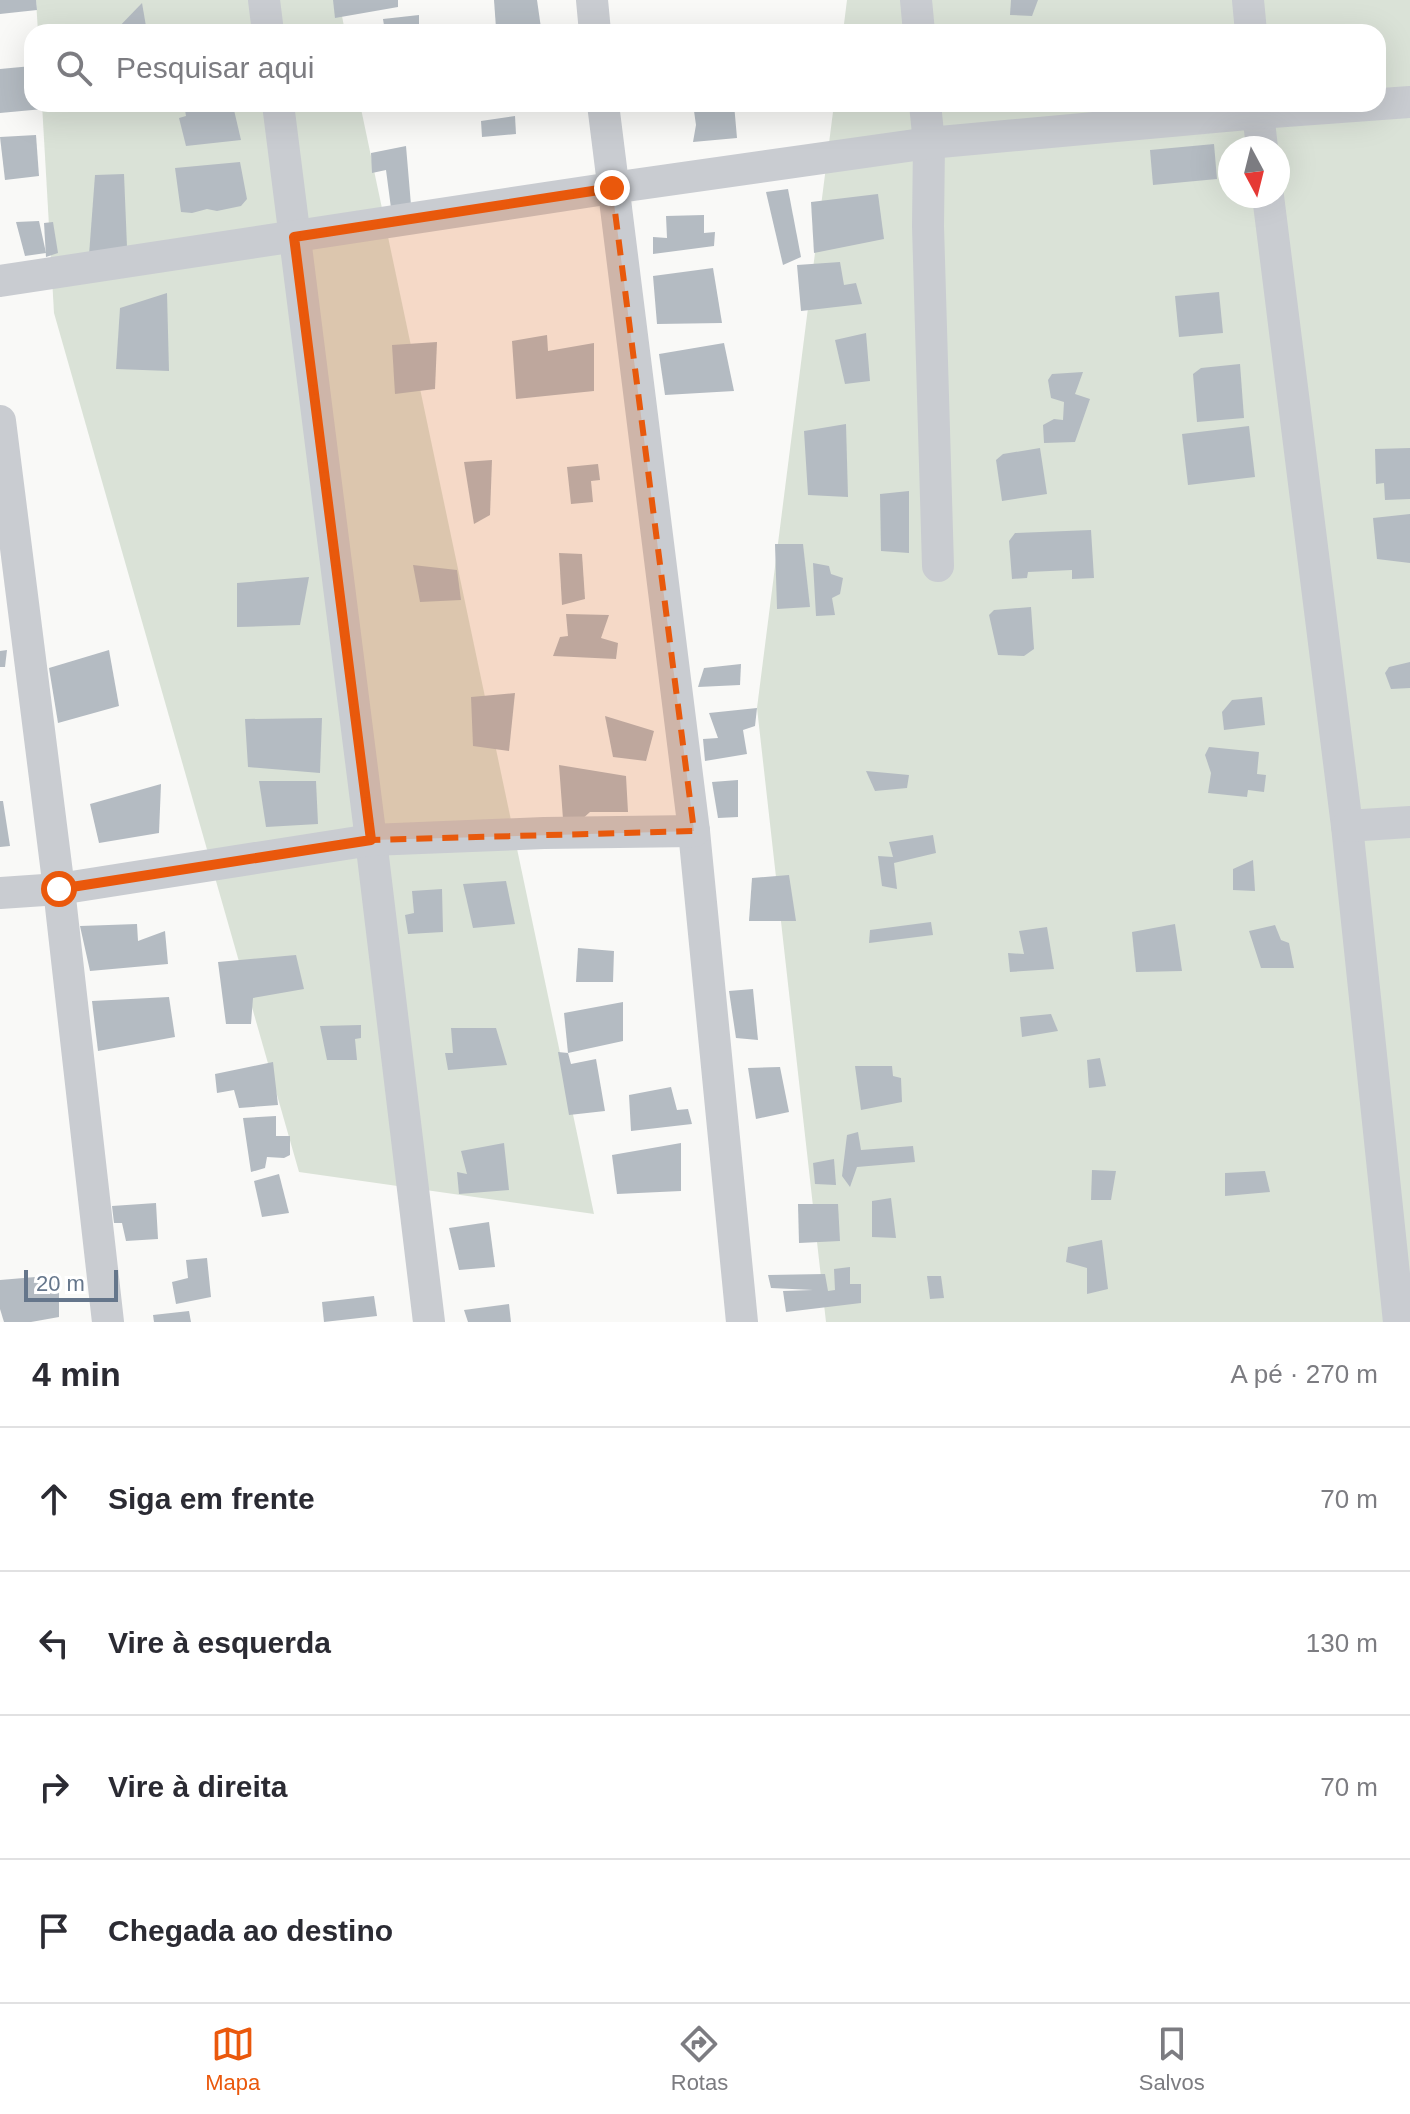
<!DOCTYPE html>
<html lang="pt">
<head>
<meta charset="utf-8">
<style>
	:root { --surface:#fff; --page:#f2f2f3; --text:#2b2b33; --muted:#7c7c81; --line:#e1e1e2; --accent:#ea580c }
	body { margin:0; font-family:Helvetica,sans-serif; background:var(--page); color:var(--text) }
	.compass { position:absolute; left:1218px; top:136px; width:72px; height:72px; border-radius:50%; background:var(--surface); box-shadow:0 8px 32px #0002; rotate:173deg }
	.scale { position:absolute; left:24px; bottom:20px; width:94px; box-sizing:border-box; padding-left:8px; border:4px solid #65768b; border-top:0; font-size:22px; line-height:28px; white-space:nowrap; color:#65768b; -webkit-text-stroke:6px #fff; paint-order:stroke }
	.stop { position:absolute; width:24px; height:24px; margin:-18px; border:6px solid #ea580c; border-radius:50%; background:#fff }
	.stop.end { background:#ea580c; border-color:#fff; box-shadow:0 2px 8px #0008 }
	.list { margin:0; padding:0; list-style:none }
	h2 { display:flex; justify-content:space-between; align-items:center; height:104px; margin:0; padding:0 32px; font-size:34px }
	h2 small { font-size:26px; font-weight:400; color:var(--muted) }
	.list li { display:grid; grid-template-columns:52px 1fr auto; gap:24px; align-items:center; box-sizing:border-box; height:144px; padding:0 32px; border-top:2px solid var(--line) }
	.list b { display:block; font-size:30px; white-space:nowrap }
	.list em { font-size:26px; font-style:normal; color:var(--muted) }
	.icon { flex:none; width:44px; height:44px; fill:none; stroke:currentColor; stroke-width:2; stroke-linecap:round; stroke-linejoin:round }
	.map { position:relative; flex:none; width:1410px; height:1322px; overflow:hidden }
	.search { position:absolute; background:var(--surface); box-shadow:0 8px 32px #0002; left:24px; right:24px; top:24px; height:88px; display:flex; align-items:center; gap:20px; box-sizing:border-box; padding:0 28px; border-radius:24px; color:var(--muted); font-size:30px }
	.sheet { height:680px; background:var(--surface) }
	nav { display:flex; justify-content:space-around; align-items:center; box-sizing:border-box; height:112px; border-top:2px solid var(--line); background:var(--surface); font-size:22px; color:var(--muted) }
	nav a { display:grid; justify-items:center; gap:4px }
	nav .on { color:var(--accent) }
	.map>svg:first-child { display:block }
	.green { fill:#dae2d7; fill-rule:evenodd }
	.building { fill:#b4bbc2 }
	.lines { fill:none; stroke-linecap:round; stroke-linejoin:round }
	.minor { stroke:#c9ccd1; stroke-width:32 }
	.route { stroke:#ea580c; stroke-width:10 }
	.marked { fill:#e8590c; fill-opacity:0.2; stroke:#e8590c; stroke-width:6; stroke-dasharray:16 10; stroke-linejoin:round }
</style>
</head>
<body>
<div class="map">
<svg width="1410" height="1322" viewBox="0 0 1410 1322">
	<rect width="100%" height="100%" fill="#f9f9f7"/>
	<g class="green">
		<polygon points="36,0 339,0 345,32 38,32"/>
		<path d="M 847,0 L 1410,0 L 1410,1322 L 826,1322 L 757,708 L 834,104 L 1378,104 L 1378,32 L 843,32 ZM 1230,148 L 1278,148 L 1278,196 L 1230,196 Z"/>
		<polygon points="42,104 360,104 594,1214 299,1172 54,313"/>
	</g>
	<g class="building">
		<polygon points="0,0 36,0 37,10 0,14"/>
		<polygon points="333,0 398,0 398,7 335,18"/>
		<polygon points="494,0 537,0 541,28 496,28"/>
		<polygon points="1011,0 1038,0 1032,16 1010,15"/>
		<polygon points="142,3 147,32 114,32"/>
		<polygon points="419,15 419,32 385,32 383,19"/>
		<polygon points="1319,25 1320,32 1280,32 1280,30"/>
		<polygon points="32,66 32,104 53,104 54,108 0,113 0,69"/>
		<polygon points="184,104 222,104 225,111 234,110 241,140 186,146 179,118 186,116"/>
		<polygon points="693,104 734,104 737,138 693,142 696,125"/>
		<polygon points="515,116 516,134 482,137 481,121"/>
		<polygon points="36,135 39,176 5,180 0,137"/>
		<polygon points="1214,144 1217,179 1153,185 1150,150"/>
		<polygon points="406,146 411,205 391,208 386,170 372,173 371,153"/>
		<polygon points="240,162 247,199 241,206 217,211 207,209 192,213 181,212 175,168"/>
		<polygon points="124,174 127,247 89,255 95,175"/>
		<polygon points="788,189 801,257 783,265 766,192"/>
		<polygon points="878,194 884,239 814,253 811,202"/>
		<polygon points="704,215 704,233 715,232 714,246 653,254 653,237 667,238 666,216"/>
		<polygon points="39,221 46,253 25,256 16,222"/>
		<polygon points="53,222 58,253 46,257 44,223"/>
		<polygon points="840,262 844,285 856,283 862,304 801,311 797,265"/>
		<polygon points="713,268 722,323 657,324 653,276"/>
		<polygon points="1219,292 1223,333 1179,337 1175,296"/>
		<polygon points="167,293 169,371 116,369 120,308"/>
		<polygon points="866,333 870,381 845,384 835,340"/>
		<polygon points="547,335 548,351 594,343 594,391 516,399 512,341"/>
		<polygon points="437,342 435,389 395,394 392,345"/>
		<polygon points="724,343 734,391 665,395 659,354"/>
		<polygon points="1240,364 1244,418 1197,422 1193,374 1201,368"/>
		<polygon points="1083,372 1075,394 1090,399 1075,442 1044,443 1043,425 1054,419 1063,420 1064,402 1051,398 1048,380 1052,374"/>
		<polygon points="846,424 848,497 808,495 804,431"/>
		<polygon points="1249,426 1255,477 1188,485 1182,434"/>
		<polygon points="1040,448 1047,494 1002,501 996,460 1003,454"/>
		<polygon points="1410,448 1410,499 1385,500 1384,483 1376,484 1375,449"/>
		<polygon points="492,460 490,515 474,524 464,462"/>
		<polygon points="598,464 600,480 591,481 593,502 571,504 567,467"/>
		<polygon points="909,491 909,553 881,551 880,494"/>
		<polygon points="1410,514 1410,563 1377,559 1373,518"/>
		<polygon points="1091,530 1094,578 1072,579 1072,570 1028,572 1027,578 1012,579 1009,541 1015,533"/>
		<polygon points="775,544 803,544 810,607 777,609"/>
		<polygon points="559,553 582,554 585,599 562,605"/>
		<polygon points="813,563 829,566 831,574 843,578 840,594 832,598 835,615 816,616"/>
		<polygon points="413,565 457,570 461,600 420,602"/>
		<polygon points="309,577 300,625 237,627 237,583"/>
		<polygon points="1031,607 1034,649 1024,656 998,655 989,615 994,610"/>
		<polygon points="566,614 609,615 601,638 618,643 616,659 553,656 560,637 568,636"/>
		<polygon points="7,650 5,667 0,667 0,651"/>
		<polygon points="109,650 119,706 58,723 49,668"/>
		<polygon points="1410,662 1410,688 1391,689 1385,673 1389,667"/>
		<polygon points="741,664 740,685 698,687 704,668"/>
		<polygon points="515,693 509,751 473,746 471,697"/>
		<polygon points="1262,697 1265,725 1224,730 1222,712 1232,700"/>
		<polygon points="757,708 755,726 743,730 747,754 705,761 703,739 718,738 709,713"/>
		<polygon points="605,716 654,731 646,761 613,757"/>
		<polygon points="322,718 320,773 248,767 245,719"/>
		<polygon points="1209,747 1259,752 1257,774 1266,775 1264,792 1248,790 1247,797 1208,793 1211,773 1205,755"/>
		<polygon points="559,765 626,776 628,812 590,812 580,821 563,819"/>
		<polygon points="866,771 909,775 907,788 875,791"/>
		<polygon points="738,780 738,817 718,818 712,782"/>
		<polygon points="259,781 316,781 318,824 266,827"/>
		<polygon points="161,784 159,833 99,843 90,804"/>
		<polygon points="0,801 3,801 10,846 0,847"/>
		<polygon points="933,835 936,853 894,863 897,889 882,886 878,856 893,857 889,842"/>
		<polygon points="1253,860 1255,891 1233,890 1233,869"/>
		<polygon points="789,875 796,921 749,921 752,878"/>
		<polygon points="506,881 515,924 473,928 463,884"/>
		<polygon points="442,889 443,932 408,934 405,915 414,913 412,891"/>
		<polygon points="931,922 933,935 869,943 870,930"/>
		<polygon points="137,924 138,941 165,931 168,964 90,971 80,926"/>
		<polygon points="1175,924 1182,971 1136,972 1132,932"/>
		<polygon points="1275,925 1281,940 1289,943 1294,968 1261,968 1249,931"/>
		<polygon points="1047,927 1054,969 1010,972 1008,953 1024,954 1019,931"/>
		<polygon points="578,948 614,951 613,982 576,982"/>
		<polygon points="296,955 304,989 253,998 251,1024 226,1024 218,962"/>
		<polygon points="753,989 758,1040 736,1038 729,991"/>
		<polygon points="169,997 175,1037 98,1051 92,1001"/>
		<polygon points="623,1002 623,1041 568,1053 564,1013"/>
		<polygon points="1051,1014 1058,1031 1022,1037 1020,1017"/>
		<polygon points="361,1025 361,1038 355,1039 357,1060 327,1060 320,1026"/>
		<polygon points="451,1028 496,1028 507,1065 448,1070 445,1053 453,1053"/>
		<polygon points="558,1052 568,1053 571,1064 596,1059 605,1111 569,1115"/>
		<polygon points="1100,1058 1106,1086 1089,1088 1087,1060"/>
		<polygon points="273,1062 278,1105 239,1108 234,1090 217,1093 215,1074"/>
		<polygon points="855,1066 892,1066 893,1076 901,1078 902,1102 861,1110"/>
		<polygon points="780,1067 789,1112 756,1119 748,1068"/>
		<polygon points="671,1087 677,1110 688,1109 692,1124 631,1131 629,1095"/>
		<polygon points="276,1116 276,1136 290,1136 290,1155 284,1158 267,1157 265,1168 251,1172 243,1118"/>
		<polygon points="858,1132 861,1150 913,1146 915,1162 857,1167 850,1187 842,1176 847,1135"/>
		<polygon points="504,1143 509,1190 459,1194 457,1172 467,1174 461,1151"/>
		<polygon points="681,1143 681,1191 617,1194 612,1155"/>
		<polygon points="834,1159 836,1185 815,1184 813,1163"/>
		<polygon points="1092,1170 1116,1171 1111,1200 1091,1200"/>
		<polygon points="1265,1171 1270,1192 1225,1196 1225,1173"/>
		<polygon points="279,1174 289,1213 262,1217 254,1181"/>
		<polygon points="891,1198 896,1238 872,1237 872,1201"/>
		<polygon points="156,1203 158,1239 126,1241 122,1223 114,1223 112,1206"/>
		<polygon points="798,1204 838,1204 840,1241 799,1243"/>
		<polygon points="489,1222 495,1267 459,1270 449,1228"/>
		<polygon points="1102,1240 1108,1289 1087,1294 1087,1268 1066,1262 1068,1247"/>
		<polygon points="207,1258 211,1297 176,1304 172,1282 188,1278 186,1260"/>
		<polygon points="850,1267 850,1284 861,1284 861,1303 786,1312 783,1291 813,1290 771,1288 768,1275 825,1274 828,1291 835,1290 834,1269"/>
		<polygon points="59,1275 59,1317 31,1322 4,1322 0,1309 0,1280"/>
		<polygon points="927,1276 941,1276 944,1298 930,1299"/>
		<polygon points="374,1296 377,1316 324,1322 322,1302"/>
		<polygon points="509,1304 511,1322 468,1322 464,1310"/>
		<polygon points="189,1311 191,1322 154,1322 153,1315"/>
	</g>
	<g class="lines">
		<g class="minor">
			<polyline points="264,0 268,32"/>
			<polyline points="592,0 595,32"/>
			<polyline points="916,0 919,32"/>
			<polyline points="1248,0 1251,32"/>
			<polyline points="278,104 371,840 429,1322"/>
			<polyline points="603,104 694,831 742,1322"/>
			<polyline points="925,104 929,143 928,226 938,566"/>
			<polyline points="1257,104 1262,148"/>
			<polyline points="1268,196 1347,826 1399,1322"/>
			<polyline points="0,281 612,188 929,143 1258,113 1410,102"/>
			<polyline points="0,421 59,889 108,1322"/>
			<polyline points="1347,826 1410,822"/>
			<polyline points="0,893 59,889 371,840 544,833 694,831"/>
		</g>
	</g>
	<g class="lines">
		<polyline class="route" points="59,889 371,840 294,237 612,188"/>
	</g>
	<path class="marked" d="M 612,188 L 694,831 L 371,840 L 294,237 Z"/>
</svg>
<svg class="compass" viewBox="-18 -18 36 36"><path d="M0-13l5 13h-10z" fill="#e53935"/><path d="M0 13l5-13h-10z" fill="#7c7c81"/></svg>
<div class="scale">20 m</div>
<div class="stop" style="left:59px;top:889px"></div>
<div class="stop end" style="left:612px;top:188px"></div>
<div class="search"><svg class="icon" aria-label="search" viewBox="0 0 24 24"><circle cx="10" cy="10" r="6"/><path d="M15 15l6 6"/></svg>Pesquisar aqui</div>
</div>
<section class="sheet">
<h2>4 min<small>A pé · 270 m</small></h2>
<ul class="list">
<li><svg class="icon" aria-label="ahead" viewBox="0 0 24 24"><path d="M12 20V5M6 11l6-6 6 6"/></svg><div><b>Siga em frente</b></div><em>70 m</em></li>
<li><svg class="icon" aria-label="left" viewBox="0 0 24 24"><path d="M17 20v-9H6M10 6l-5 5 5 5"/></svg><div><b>Vire à esquerda</b></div><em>130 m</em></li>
<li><svg class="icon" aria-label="right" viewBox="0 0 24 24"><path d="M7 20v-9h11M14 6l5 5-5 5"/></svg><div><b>Vire à direita</b></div><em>70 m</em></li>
<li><svg class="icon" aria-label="arrive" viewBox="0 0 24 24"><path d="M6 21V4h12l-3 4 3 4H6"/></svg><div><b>Chegada ao destino</b></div></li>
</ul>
</section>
<nav>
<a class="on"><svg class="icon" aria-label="map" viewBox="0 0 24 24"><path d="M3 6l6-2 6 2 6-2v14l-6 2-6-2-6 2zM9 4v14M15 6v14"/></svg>Mapa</a>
<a><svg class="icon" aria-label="directions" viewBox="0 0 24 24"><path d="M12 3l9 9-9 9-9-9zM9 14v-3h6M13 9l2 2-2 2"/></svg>Rotas</a>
<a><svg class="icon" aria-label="saved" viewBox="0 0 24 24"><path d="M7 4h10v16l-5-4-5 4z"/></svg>Salvos</a>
</nav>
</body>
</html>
